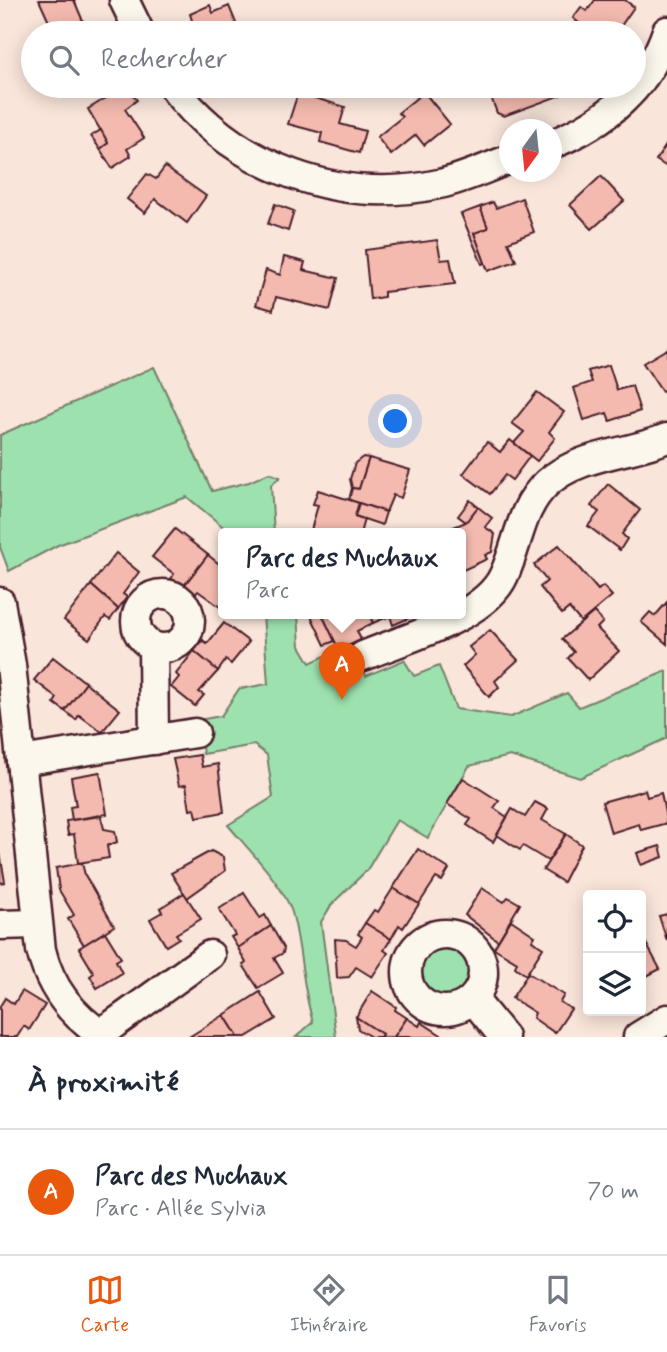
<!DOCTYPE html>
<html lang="fr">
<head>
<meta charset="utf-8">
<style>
	:root { --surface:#fff; --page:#f2f2f3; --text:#1f2937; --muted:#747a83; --line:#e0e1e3; --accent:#ea580c }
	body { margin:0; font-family:Mynerve,sans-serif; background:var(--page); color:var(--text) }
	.controls { position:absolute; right:21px; bottom:21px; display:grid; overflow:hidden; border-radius:7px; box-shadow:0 4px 18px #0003 }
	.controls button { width:63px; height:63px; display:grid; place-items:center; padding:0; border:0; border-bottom:2px solid var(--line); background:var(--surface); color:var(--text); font:35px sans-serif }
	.compass { position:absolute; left:499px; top:119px; width:63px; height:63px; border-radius:50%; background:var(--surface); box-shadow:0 4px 18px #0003; rotate:195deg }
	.you { position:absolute; left:396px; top:422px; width:24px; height:24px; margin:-18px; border:5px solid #fff; border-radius:50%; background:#1a73e8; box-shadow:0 0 0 10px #1a73e833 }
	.badge { display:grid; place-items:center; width:46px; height:46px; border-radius:50%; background:var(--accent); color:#fff; font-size:23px; font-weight:700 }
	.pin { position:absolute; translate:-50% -58px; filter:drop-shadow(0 2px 4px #0008) }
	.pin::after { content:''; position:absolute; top:37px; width:24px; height:21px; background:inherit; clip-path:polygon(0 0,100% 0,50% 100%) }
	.popup { position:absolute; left:218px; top:528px; width:248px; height:91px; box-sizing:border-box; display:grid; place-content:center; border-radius:7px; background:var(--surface); filter:drop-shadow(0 2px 5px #0005); font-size:23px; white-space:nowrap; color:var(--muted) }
	.popup b { font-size:26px; color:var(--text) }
	.popup::after { content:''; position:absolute; left:50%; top:100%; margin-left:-14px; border:14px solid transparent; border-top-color:var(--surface) }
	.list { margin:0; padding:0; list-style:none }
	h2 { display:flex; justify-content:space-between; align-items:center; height:91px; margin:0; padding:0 28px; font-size:30px }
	h2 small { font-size:23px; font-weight:400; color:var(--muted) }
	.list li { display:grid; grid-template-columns:46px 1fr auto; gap:21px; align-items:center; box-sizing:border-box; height:126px; padding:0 28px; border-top:2px solid var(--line) }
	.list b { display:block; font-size:26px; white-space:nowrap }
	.list p { margin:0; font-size:23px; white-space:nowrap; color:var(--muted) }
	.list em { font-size:23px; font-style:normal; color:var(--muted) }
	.icon { flex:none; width:38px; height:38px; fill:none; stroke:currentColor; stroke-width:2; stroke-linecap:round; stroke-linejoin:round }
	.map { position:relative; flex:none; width:667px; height:1037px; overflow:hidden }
	.search { position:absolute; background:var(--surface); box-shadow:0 4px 18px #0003; left:21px; right:21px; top:21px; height:77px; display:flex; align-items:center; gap:18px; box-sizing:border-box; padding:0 24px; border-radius:38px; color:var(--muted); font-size:26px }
	.sheet { height:217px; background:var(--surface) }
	nav { display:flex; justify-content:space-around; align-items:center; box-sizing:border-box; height:98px; border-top:2px solid var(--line); background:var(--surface); font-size:19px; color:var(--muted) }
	nav a { display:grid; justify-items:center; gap:4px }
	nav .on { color:var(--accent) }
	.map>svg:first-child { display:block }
	.green { fill:#9de2ae; stroke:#74806c; stroke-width:2 }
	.building { fill:#f4baaf; stroke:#4a1f2b; stroke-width:2 }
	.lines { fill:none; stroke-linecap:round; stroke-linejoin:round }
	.minor-casing { stroke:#4a1f2b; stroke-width:33 }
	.minor { stroke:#fbf7ec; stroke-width:28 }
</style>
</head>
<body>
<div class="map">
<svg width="667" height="1037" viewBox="0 0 667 1037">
	<rect width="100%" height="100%" fill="#f9e5da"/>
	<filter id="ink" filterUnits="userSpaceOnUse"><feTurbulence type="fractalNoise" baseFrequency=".0143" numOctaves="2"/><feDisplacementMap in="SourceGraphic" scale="14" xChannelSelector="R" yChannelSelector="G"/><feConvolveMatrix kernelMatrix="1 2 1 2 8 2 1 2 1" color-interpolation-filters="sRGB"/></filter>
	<g filter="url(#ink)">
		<g class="green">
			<polygon points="154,367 212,491 249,482 269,473 280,477 271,485 274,534 232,534 187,497 58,545 9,571 0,547 0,435"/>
			<path d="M 263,614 L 298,614 L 300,646 L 310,663 L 353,643 L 366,676 L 404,660 L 414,676 L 439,666 L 456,709 L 511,717 L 567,693 L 579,707 L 667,671 L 667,738 L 580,778 L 510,756 L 469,766 L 428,838 L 397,820 L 367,870 L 332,904 L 321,922 L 336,1037 L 296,1037 L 313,1022 C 302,987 302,951 293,916 C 286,887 247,848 228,825 L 273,797 L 267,755 L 254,745 L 203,754 L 198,720 L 221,716 L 239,689 L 268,684 Z"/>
			<circle cx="444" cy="972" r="24"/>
		</g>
		<g class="building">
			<polygon points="39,0 74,0 88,33 54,33"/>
			<polygon points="595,0 625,0 634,7 616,33 576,33 581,25 573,18 581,7 587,11"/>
			<polygon points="210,5 213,13 229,6 240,33 196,33 190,14"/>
			<polygon points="126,86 137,100 125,109 144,138 127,149 131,156 112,168 100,149 108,143 88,109"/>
			<polygon points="501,86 558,86 561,95 504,116 497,113 491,97"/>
			<polygon points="424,92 450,124 424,145 416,135 391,155 377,137 402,117 398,113"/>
			<polygon points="298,93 345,107 340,124 365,131 359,153 320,142 322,133 288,124"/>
			<polygon points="101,130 108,143 100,149 91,136"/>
			<polygon points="667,144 667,167 656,160"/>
			<polygon points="165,167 206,196 187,223 155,199 145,213 127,199 147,174 156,179"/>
			<polygon points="601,176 624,201 592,229 570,205"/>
			<polygon points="522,198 534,232 508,242 516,261 488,271 474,233 488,228 480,207 493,202 496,208"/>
			<polygon points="275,204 294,211 288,231 268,224"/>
			<polygon points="480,207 488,228 474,233 485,263 482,264 461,214"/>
			<polygon points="437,240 441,260 450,259 455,284 384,292 384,297 370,299 365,250"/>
			<polygon points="284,257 305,262 303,270 338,278 330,310 276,297 273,310 256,305 266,270 280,275"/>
			<polygon points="667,349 667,389 662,392 643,363"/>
			<polygon points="609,365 617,390 632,386 640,411 610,421 607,413 584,420 574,388 592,382 588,371"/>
			<polygon points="537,392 564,412 549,432 555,438 537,461 514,443 524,432 512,423"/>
			<polygon points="510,440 530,456 512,480 505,475 490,494 463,474 487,442 500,452"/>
			<polygon points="363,457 369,458 359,489 352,488 350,479 355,463"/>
			<polygon points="369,458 410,470 401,498 393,495 386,512 349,500 352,488 359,489"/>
			<polygon points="608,484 640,510 622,534 627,539 620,550 588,526 599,512 591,506"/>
			<polygon points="318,490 359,503 355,516 364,519 360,534 310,534 318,505 313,504"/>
			<polygon points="470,500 478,507 466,522 458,516"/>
			<polygon points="359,503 386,512 382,525 355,516"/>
			<polygon points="478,507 492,518 485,527 495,534 492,552 485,555 487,559 461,571 461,534 423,534 437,528 439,533 466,522"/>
			<polygon points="175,529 208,555 183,587 171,579 174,574 152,557"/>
			<polygon points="559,545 598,590 603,586 612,596 581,622 569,608 562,614 540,587 547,581 534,565"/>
			<polygon points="116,553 139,572 123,594 127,597 118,609 91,585"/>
			<polygon points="208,555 223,567 223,604 220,607 198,591 194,596 183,587"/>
			<polygon points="91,585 118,609 110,620 105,617 89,639 64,620"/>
			<polygon points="667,602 667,644 641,622 650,612 655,616"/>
			<polygon points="594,612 603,622 597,628 619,651 588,680 568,658 574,652 562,639"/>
			<polygon points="322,614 335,641 325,645 311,616"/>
			<polygon points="322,614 369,614 373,623 357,631 361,640 339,650"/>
			<polygon points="369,614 416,614 416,615 393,625 390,616 373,623"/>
			<polygon points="224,623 249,642 231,664 226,660 218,671 194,651 203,640 207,644"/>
			<polygon points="490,630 518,660 495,681 499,687 489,697 463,666 475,655 469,647"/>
			<polygon points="194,651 218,671 199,692 204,695 195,706 171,687 179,677 176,674"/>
			<polygon points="53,657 86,683 65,711 54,703 57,698 34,680"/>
			<polygon points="86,683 120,710 102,732 79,715 76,720 65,711"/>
			<polygon points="200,755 202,767 218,764 224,812 197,817 195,809 190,810 186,785 179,786 173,759"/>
			<polygon points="100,772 107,814 72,820 70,807 76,806 71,777"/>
			<polygon points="463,778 499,801 494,808 507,817 493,842 467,825 471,819 447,804"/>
			<polygon points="645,790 647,797 661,793 667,823 641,830 639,824 611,833 602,802"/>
			<polygon points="535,802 548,809 542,820 566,834 548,861 523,846 520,850 497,835 512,809 525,817"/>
			<polygon points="101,816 104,829 115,831 117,842 107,846 109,858 78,863 74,834 68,835 66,821"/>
			<polygon points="566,834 582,845 563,882 543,870"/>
			<polygon points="660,846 663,857 641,865 637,853"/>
			<polygon points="418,849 449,869 442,881 436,878 419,904 393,888"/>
			<polygon points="211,851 223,857 225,871 187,898 171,873"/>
			<polygon points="0,853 5,882 0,883"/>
			<polygon points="82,863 85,875 114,926 84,945 68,919 74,915 59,890 56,868"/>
			<polygon points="393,888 419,904 403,928 399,925 391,939 365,923 374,910 378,912"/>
			<polygon points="482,888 504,902 508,897 520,904 498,941 465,915"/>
			<polygon points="184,893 201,919 176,934 179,938 166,946 150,919 162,912 160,908"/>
			<polygon points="244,893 260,918 265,915 271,926 238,948 231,937 235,935 219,909"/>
			<polygon points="667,914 667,941 659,916"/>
			<polygon points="511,920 535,936 532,941 543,948 526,975 515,967 517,962 494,948"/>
			<polygon points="365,923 391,939 384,950 388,953 372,977 356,967 349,977 337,978 335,939 346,940 356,946 362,937 358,934"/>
			<polygon points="271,926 284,948 283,953 274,958 283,973 258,988 243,965 246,963 238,948"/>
			<polygon points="105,932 121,958 116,961 122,973 97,988 90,976 94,973 79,948"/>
			<polygon points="641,934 660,969 641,979"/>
			<polygon points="528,973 564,995 560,1002 571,1009 555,1033 533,1018 535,1013 512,998"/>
			<polygon points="22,991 45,1005 29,1030 24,1026 17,1037 0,1037 0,1006 5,998 14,1004"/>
			<polygon points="372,991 396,1007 395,1010 407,1018 394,1037 380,1037 382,1034 356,1017"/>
			<polygon points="260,992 276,1019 246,1037 238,1037 224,1015"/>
			<polygon points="224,1015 238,1037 189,1037 208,1025"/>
			<polygon points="356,1017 382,1034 380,1037 371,1037 358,1029"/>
			<polygon points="407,1018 419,1026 421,1022 444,1037 394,1037"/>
		</g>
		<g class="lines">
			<g class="minor-casing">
				<g id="minor">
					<polyline points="124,0 140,33"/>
					<path d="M 172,86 C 234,167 339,206 439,184 C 463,179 486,168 510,159"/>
					<path d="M 552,144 C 605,123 648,87 667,31"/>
					<circle cx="163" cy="621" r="27"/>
					<path d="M 0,602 L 11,665 L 41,950 C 50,988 72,1016 105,1037"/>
					<polyline points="153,646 154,740"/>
					<path d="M 363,656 C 405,638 485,618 504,575 C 519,543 520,508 547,483 C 579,454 629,454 667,438"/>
					<polyline points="21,761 195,733"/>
					<polyline points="0,925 37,924"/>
					<circle cx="445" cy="972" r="38"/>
					<polyline points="473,999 504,1037"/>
					<polyline points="100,1034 210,955"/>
					<polyline points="638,1037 667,1019"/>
				</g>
			</g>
			<use href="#minor" class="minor"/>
		</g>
	</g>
</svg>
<div class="controls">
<button><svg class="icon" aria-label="locate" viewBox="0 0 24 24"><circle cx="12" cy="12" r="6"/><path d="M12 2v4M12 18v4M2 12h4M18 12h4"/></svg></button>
<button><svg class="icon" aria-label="layers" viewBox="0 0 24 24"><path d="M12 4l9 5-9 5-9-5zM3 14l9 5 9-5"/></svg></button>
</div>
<svg class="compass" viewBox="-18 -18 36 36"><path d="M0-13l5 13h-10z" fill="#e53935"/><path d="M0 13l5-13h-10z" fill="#747a83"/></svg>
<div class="you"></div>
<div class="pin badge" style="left:342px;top:700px">A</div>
<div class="popup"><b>Parc des Muchaux</b>Parc</div>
<div class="search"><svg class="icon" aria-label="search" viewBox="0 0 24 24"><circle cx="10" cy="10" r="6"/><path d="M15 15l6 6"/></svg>Rechercher</div>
</div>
<section class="sheet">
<h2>À proximité<small></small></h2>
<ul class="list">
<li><span class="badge">A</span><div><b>Parc des Muchaux</b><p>Parc · Allée Sylvia</p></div><em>70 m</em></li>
</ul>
</section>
<nav>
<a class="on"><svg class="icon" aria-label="map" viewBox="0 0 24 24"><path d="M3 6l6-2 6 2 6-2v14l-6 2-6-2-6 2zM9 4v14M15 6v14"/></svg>Carte</a>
<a><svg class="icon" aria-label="directions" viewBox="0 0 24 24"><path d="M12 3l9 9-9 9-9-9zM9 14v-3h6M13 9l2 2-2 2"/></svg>Itinéraire</a>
<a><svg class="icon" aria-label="saved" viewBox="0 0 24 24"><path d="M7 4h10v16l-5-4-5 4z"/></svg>Favoris</a>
</nav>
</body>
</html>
